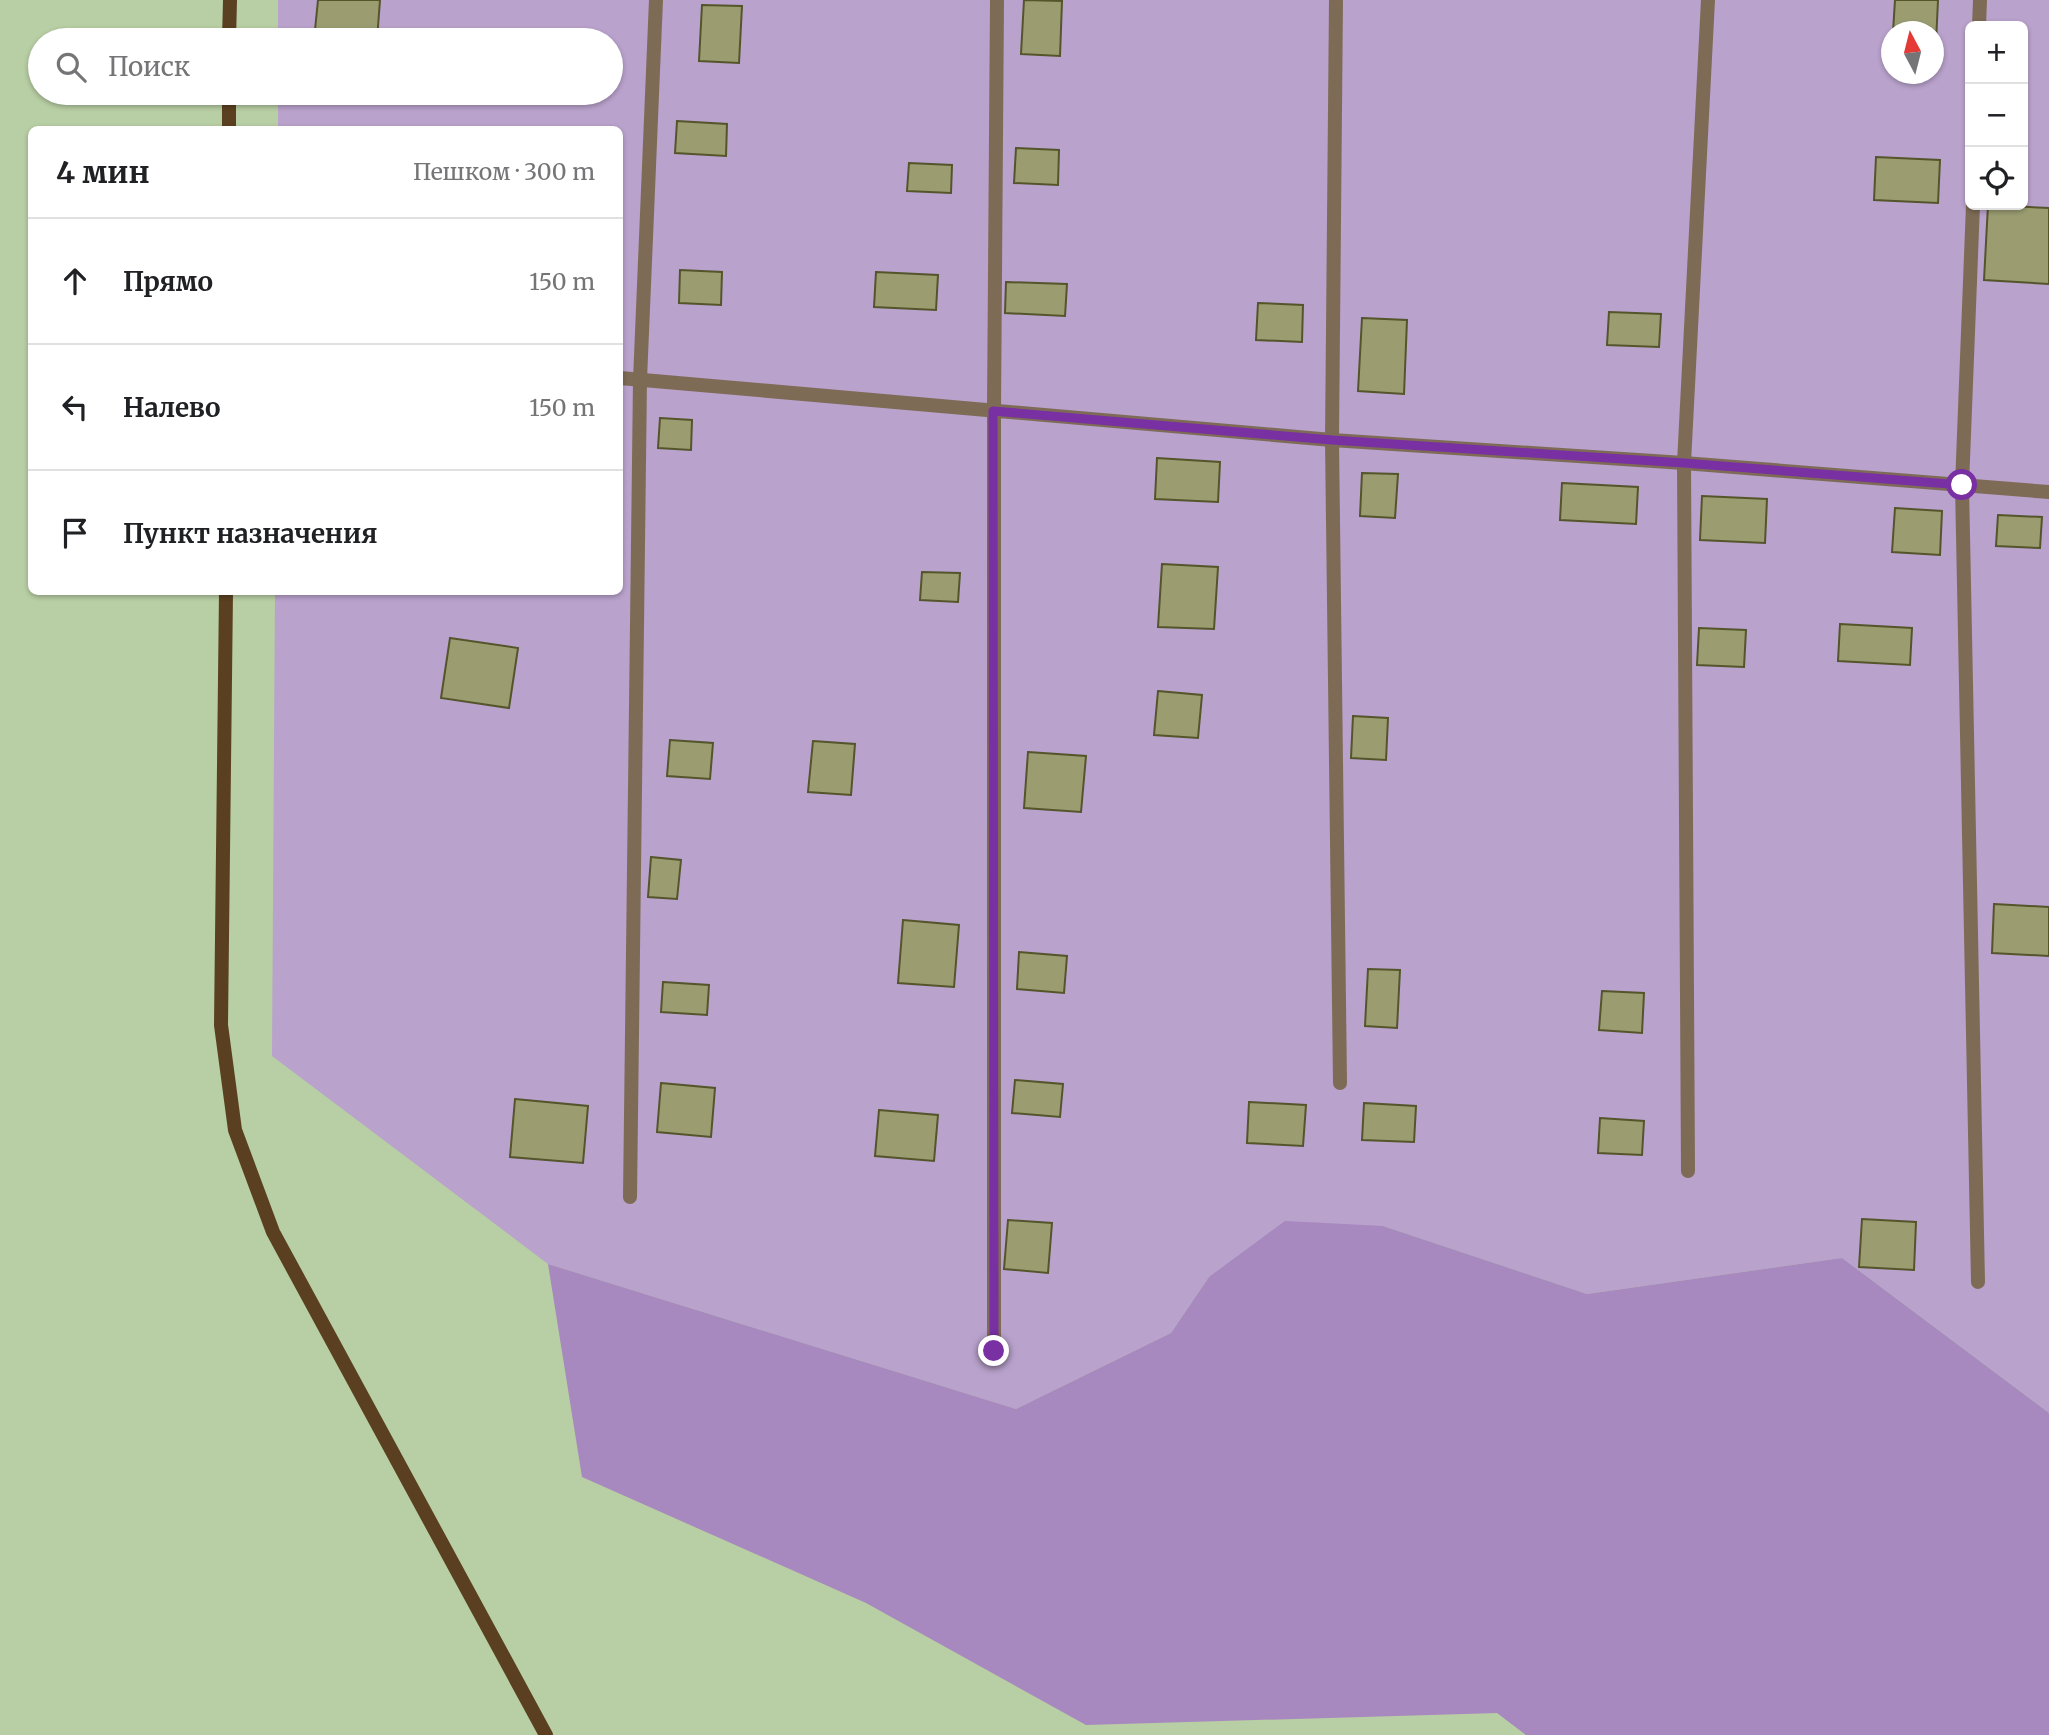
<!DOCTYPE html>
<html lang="ru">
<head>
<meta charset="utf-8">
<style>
	:root { --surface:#fff; --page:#f2f2f2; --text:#202124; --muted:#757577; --line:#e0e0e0 }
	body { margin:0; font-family:Merriweather,serif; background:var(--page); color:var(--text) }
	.controls { position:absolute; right:21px; top:21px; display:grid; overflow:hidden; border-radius:10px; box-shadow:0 2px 5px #0004 }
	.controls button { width:63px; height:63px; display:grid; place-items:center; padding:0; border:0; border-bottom:2px solid var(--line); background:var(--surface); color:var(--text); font:35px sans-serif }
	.compass { position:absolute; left:1881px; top:21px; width:63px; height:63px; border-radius:50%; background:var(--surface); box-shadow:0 2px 5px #0004; rotate:353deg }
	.stop { position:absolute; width:21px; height:21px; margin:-16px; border:5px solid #7830a3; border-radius:50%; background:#fff }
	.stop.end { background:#7830a3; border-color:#fff; box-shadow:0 2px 7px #0008 }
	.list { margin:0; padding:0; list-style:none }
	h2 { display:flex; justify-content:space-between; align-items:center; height:91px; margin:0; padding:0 28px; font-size:30px }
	h2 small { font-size:23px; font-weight:400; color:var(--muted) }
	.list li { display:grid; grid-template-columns:46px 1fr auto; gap:21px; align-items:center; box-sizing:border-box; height:126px; padding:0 28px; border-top:2px solid var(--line) }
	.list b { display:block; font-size:26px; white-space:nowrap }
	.list em { font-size:23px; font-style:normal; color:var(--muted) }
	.icon { flex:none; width:38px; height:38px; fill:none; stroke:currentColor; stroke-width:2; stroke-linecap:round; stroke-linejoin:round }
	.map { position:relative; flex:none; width:2049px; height:1735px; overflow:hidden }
	.search { position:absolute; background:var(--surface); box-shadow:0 2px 5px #0004; left:28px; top:28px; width:595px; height:77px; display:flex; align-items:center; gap:18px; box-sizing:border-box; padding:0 24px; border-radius:38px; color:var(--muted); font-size:26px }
	.panel { position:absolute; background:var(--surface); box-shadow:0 2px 5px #0004; left:28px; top:126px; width:595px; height:469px; border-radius:10px }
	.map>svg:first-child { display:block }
	.green { fill:#b9a2cc; fill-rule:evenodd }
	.forest { fill:#a788bf }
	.building { fill:#9b9d71; stroke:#54552b; stroke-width:2 }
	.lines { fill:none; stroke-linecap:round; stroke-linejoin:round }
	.lane { stroke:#7e6b56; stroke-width:14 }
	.street { stroke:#7e6b56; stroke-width:14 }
	.secondary { stroke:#5a4020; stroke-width:14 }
	.route { stroke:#7830a3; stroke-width:9 }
</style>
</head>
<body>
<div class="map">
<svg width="2049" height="1735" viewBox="0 0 2049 1735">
	<rect width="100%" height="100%" fill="#b8cea4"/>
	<path class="green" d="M 278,0 L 2049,0 L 2049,1413 L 1842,1258 L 1587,1294 L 1383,1226 L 1209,1277 L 1171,1333 L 1016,1409 L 548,1264 L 272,1056 L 275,592 L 620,592 L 620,130 L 278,129 L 278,93 L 611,93 L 611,40 L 278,40 ZM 1970,26 L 2023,26 L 2023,205 L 1970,205 ZM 1892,32 L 1934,32 L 1934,74 L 1892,74 Z"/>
	<polygon class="forest" points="1285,1221 1383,1226 1587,1294 1842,1258 2049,1413 2049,1735 1526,1735 1497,1713 1086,1725 866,1603 582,1477 548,1264 1016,1409 1171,1333 1209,1277"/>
	<g class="building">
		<polygon points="318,0 380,0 377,40 314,40"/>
		<polygon points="1024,0 1062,1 1060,56 1021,54"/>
		<polygon points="1895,0 1938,0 1936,43 1934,43 1934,32 1893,32"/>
		<polygon points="702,5 742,6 739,63 699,61"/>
		<polygon points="677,121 727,124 726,156 675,153"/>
		<polygon points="1016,148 1059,150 1058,185 1014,183"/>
		<polygon points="1876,157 1940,160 1938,203 1874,200"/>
		<polygon points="909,163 952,165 951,193 907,191"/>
		<polygon points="1988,205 2049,208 2049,284 1984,280"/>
		<polygon points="680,270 722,272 721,305 679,303"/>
		<polygon points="876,272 938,275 936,310 874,307"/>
		<polygon points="1006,282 1067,284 1065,316 1005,313"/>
		<polygon points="1258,303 1303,305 1302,342 1256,340"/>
		<polygon points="1609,312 1661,314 1659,347 1607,345"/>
		<polygon points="1362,318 1407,320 1404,394 1358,391"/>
		<polygon points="660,418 692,420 691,450 658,448"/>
		<polygon points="1157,458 1220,462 1218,502 1155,499"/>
		<polygon points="1362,473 1398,474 1395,518 1360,516"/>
		<polygon points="1562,483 1638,487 1636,524 1560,520"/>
		<polygon points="1702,496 1767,499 1765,543 1700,540"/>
		<polygon points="1895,508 1942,511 1940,555 1892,552"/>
		<polygon points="1998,515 2042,517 2040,548 1996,546"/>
		<polygon points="1162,564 1218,567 1214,629 1158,627"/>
		<polygon points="922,572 960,573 958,602 920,600"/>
		<polygon points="1840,624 1912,628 1910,665 1838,661"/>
		<polygon points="1699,628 1746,630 1744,667 1697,665"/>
		<polygon points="450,638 518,648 509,708 441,698"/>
		<polygon points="1158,691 1202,695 1198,738 1154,735"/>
		<polygon points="1353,716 1388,718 1386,760 1351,758"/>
		<polygon points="670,740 713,743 710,779 667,776"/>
		<polygon points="813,741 855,744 851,795 808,792"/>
		<polygon points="1028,752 1086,756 1081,812 1024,808"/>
		<polygon points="651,857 681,860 677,899 648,897"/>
		<polygon points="1994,904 2049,907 2049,956 1992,953"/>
		<polygon points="903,920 959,925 954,987 898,983"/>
		<polygon points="1019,952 1067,956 1064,993 1017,989"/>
		<polygon points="1368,969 1400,970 1397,1028 1365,1026"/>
		<polygon points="663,982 709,985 707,1015 661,1012"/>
		<polygon points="1602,991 1644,993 1642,1033 1599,1030"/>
		<polygon points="1015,1080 1063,1084 1060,1117 1012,1113"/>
		<polygon points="661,1083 715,1088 711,1137 657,1132"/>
		<polygon points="515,1099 588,1106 583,1163 510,1157"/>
		<polygon points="1249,1102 1306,1105 1303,1146 1247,1143"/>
		<polygon points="1364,1103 1416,1106 1414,1142 1362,1140"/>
		<polygon points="879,1110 938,1115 934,1161 875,1156"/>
		<polygon points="1600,1118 1644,1121 1642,1155 1598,1153"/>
		<polygon points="1862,1219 1916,1222 1914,1270 1859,1267"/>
		<polygon points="1008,1220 1052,1223 1048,1273 1004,1269"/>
	</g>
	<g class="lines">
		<g class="lane">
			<polyline points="1336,0 1332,440 1340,1083"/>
			<polyline points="1979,26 1980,0"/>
			<polyline points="1973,205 1962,485 1978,1282"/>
			<polyline points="1688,1171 1684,463 1708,0"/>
			<polyline points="630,1197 640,380 656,0"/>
			<polyline points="994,1351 994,411 997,0"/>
		</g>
		<polyline class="street" points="620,378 1332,440 1684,463 2049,492"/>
		<g class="secondary">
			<polyline points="229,40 230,0"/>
			<polyline points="229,130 229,93"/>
			<polyline points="226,592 221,1025 235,1130 273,1232 546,1735"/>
		</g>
	</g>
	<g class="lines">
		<polyline class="route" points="994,1351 993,411 1332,440 1684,463 1962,485"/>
	</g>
</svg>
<div class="controls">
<button>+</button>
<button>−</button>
<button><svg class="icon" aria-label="locate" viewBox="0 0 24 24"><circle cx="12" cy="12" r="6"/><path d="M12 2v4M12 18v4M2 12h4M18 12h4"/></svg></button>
</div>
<svg class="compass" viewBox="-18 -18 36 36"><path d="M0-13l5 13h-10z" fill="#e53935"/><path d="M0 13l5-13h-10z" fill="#757577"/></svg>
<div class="stop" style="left:1962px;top:485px"></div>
<div class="stop end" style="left:994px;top:1351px"></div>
<div class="search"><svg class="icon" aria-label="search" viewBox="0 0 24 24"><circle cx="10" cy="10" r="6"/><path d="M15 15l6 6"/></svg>Поиск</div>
<section class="panel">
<h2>4 мин<small>Пешком · 300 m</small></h2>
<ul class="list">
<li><svg class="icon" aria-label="ahead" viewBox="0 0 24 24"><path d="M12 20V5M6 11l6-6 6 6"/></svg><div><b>Прямо</b></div><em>150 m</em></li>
<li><svg class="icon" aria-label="left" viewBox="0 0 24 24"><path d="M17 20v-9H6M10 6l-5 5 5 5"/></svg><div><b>Налево</b></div><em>150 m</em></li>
<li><svg class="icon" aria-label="arrive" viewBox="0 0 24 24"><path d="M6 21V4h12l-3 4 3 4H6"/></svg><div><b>Пункт назначения</b></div></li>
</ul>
</section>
</div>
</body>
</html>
